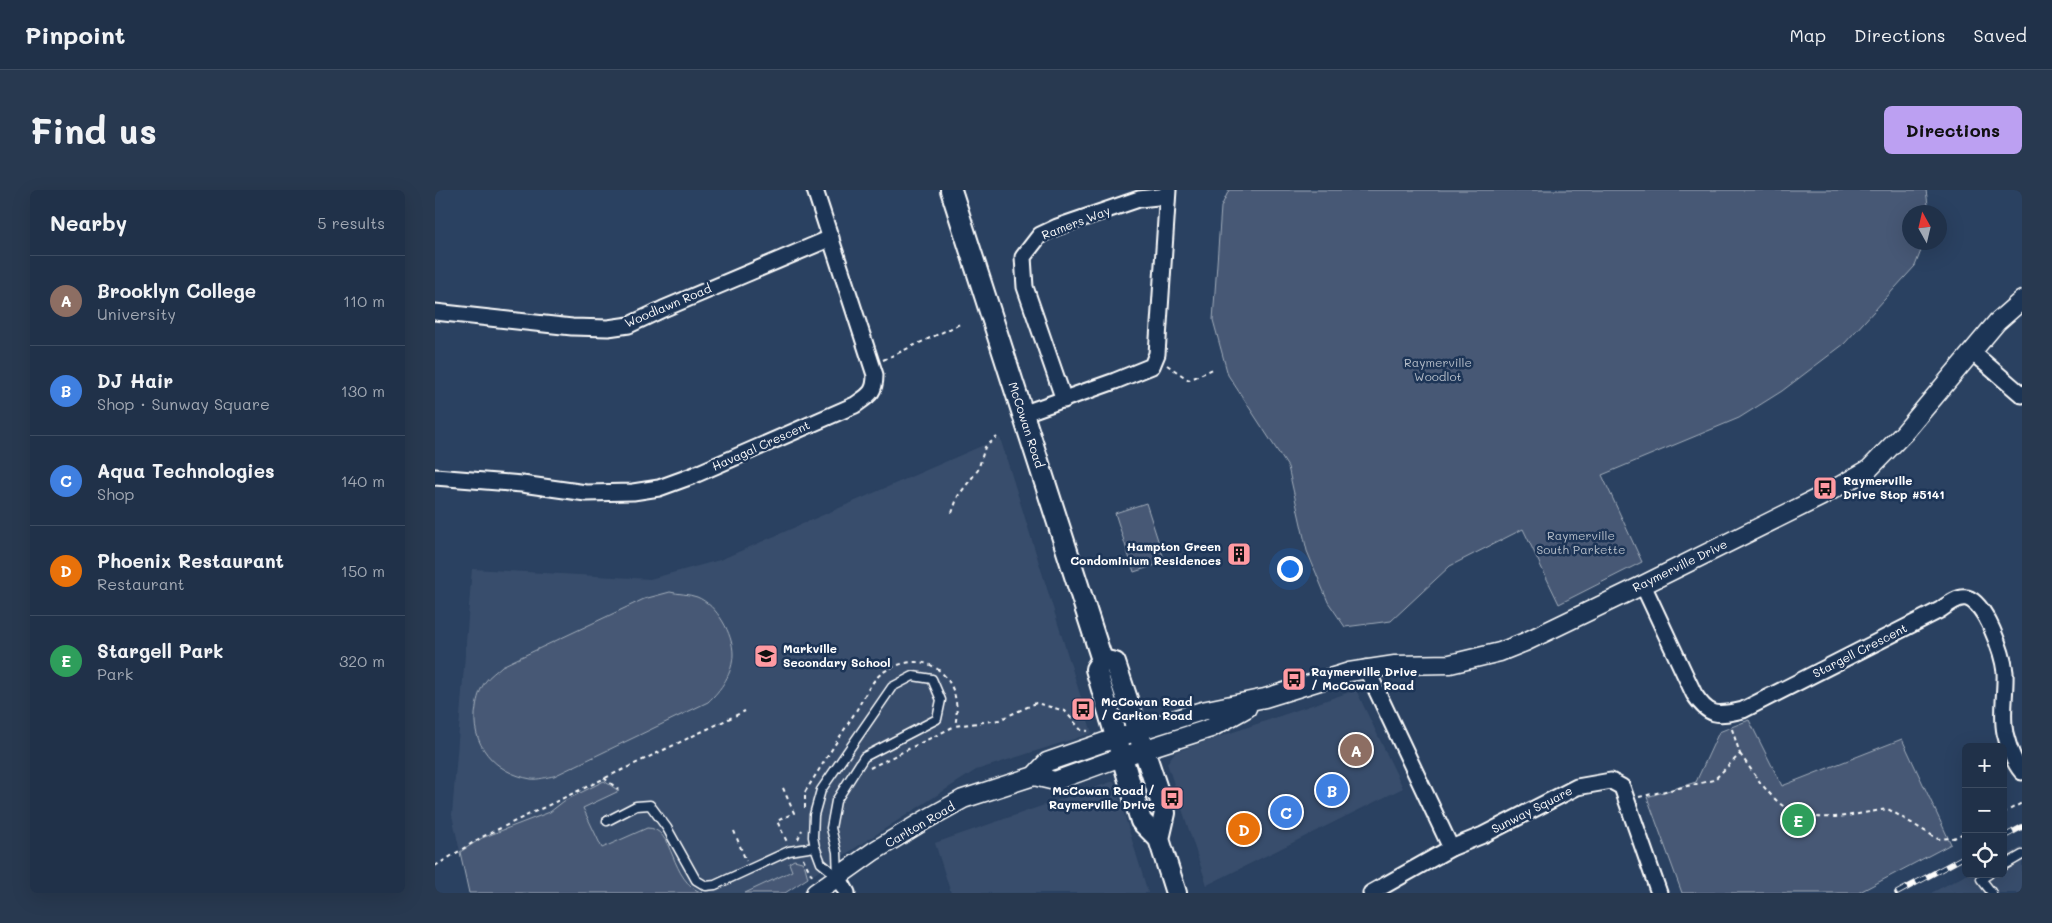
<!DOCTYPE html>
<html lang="en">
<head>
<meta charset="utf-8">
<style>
	:root { --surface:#203149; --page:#283950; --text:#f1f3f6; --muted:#a2a9b4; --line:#3d4c61; --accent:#bca0f2 }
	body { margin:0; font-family:Mali,sans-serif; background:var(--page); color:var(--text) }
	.controls { position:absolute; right:15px; bottom:15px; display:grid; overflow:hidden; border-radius:8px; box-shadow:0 5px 20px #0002 }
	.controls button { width:45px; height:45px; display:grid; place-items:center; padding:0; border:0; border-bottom:1px solid var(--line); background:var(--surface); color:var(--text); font:25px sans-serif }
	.compass { position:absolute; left:1467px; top:15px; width:45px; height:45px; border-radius:50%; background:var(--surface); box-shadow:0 5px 20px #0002; rotate:352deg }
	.you { position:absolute; left:854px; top:378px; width:18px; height:18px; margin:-12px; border:4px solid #fff; border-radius:50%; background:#1a73e8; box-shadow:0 0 0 8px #1a73e833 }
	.badge { display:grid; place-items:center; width:32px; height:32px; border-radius:50%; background:var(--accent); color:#fff; font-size:16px; font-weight:700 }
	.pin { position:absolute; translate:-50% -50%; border:2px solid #fff; box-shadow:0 1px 5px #0006 }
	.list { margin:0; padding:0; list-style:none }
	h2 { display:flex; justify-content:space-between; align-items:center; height:65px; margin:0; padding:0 20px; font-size:21px }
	h2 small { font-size:16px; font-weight:400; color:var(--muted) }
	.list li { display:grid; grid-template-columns:32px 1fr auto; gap:15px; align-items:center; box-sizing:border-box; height:90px; padding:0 20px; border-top:1px solid var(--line) }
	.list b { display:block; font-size:19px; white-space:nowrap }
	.list p { margin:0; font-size:16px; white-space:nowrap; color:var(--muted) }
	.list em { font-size:16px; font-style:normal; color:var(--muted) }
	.icon { flex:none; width:28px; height:28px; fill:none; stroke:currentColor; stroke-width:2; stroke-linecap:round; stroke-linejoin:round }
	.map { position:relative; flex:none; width:1587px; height:703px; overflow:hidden; border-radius:8px }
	header { display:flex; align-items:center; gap:30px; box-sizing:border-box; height:70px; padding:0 25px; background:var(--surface); border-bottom:1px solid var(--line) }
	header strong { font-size:24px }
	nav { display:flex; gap:28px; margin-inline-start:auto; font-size:18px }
	.intro { display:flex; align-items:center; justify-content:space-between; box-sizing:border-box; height:120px; padding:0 30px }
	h1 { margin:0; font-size:35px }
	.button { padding:12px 22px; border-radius:8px; background:var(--accent); color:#111; font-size:18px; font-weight:700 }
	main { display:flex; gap:30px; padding:0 30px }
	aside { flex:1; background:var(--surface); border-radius:8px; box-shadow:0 5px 20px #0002 }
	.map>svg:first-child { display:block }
	.built { fill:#394e6c }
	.green { fill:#465975; stroke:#a2acba }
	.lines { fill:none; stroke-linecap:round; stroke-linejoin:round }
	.service-casing { stroke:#fff; stroke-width:11 }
	.minor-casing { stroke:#fff; stroke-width:19 }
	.tertiary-casing { stroke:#fff; stroke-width:21 }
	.secondary-casing { stroke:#fff; stroke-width:24 }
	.path { stroke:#fff; stroke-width:2; stroke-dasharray:4 4; stroke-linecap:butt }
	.service { stroke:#1d3557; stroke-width:8 }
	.minor { stroke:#1d3557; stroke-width:15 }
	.tertiary { stroke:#1d3557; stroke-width:18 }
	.secondary { stroke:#1d3557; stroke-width:20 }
	.rail-casing { stroke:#fff; stroke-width:5.5 }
	.rail { stroke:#1d3557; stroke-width:4; stroke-dasharray:11; stroke-linecap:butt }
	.labels { text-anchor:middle; stroke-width:5; stroke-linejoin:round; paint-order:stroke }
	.street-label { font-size:12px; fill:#fff; stroke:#1d3557 }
	.park-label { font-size:12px; fill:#b5bdc8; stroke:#1d3557 }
	.poi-label { font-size:12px; font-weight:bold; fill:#fff; stroke:#1d3557; text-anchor:start }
</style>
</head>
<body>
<header>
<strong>Pinpoint</strong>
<nav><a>Map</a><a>Directions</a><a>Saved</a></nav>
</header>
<div class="intro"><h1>Find us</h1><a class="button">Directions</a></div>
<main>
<aside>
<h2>Nearby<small>5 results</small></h2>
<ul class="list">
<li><span class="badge" style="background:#8d6e63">A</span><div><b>Brooklyn College</b><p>University</p></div><em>110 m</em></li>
<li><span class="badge" style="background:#3f7fe0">B</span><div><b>DJ Hair</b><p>Shop · Sunway Square</p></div><em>130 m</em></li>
<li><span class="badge" style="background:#3f7fe0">C</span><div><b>Aqua Technologies</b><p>Shop</p></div><em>140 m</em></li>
<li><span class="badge" style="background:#e8710a">D</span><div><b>Phoenix Restaurant</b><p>Restaurant</p></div><em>150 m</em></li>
<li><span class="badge" style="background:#2e9e5b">E</span><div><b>Stargell Park</b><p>Park</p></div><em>320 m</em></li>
</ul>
</aside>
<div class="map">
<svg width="1587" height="703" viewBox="0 0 1587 703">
	<rect width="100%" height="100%" fill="#2a4161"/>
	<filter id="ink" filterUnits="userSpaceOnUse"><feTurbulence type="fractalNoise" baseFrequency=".02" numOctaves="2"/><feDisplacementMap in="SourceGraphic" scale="10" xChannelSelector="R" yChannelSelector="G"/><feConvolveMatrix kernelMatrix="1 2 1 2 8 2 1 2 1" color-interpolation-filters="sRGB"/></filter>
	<g filter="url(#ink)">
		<g class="built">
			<polygon points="565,248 657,543 541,580 350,703 34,703 17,625 37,379 215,389 285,370"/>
			<polygon points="921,500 968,598 772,695 732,573 740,562"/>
			<polygon points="679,591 713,703 516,703 500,653"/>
			<polygon points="1587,657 1587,703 1496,703 1533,684 1568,684 1568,667"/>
		</g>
		<g class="green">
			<polygon points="794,0 1491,0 1494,22 1474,22 1474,52 1489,53 1480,76 1409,154 1347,201 1304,228 1167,285 1207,372 1124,414 1088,339 1015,376 956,431 910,437 893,412 872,361 853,277 793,185 778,130 786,17"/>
			<polygon points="711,313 730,372 699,382 680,323"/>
			<path d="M 235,402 C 243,404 254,404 262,407 C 282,415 298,444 298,464 C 298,483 286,500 273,512 L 119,586 C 112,587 103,590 96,589 C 60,583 34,554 41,517 C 42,509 45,499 50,492 C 54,486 62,481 67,476 L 209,409 Z"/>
			<polygon points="1314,530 1347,596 1467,549 1516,654 1423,703 1247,703 1212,607 1261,592 1284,542"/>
			<path d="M 169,591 L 184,601 L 148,618 L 167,658 L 212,638 C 240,637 234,692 268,703 L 34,703 L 25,662 L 47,648 L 115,622 L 129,611 Z"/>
			<polygon points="359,670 367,672 370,677 373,688 350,703 310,703 357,681 354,673"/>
		</g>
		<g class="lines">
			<g class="service-casing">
				<g id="service">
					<polygon points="478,486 497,489 506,510 502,529 429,567 401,611 396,638 402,662 403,687 386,673 380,657 378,647 379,625 386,600 457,497"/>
					<polyline points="172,631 201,616 215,615 232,638 261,690 271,696 280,695 354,661 380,657"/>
					<polyline points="1568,676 1587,665"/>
					<polyline points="1554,684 1546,689 1557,703"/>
				</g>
			</g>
			<g class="minor-casing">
				<g id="minor">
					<polyline points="0,122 137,137 173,138 194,135 228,119 396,48"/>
					<polyline points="1537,162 1587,205"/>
					<polyline points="629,210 590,97 588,67 605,45 622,37 704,9 732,6"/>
					<polyline points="587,224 680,191 717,176 722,164 733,0"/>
					<path d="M 0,287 L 87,294 L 151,303 L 198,302 L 224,298 L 257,286 L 420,215 C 434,205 440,203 440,185 L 380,0"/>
					<path d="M 1208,395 L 1259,504 C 1274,527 1282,526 1308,520 L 1505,420 C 1512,415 1523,406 1532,408 C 1551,413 1568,464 1570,482 C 1571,502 1566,523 1570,543 C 1573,555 1579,573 1587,582"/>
					<polyline points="931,478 1016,658"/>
					<polyline points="403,687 412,703"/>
					<polyline points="936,703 1016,658 1048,645 1142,597 1176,591 1187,597 1224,703"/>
				</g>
			</g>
			<g class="tertiary-casing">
				<g id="tertiary">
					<polyline points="599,586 620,591 686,567 776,538 812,518"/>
					<polyline points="380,703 439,661 490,630 528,609 599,586 612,572 681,548 767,521 830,508 914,482 960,475 1015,474 1065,462 1090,452 1208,395 1387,306 1434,279 1469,243 1562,132 1587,110"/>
				</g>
			</g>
			<g class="secondary-casing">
				<g id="secondary">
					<polyline points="516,0 667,470"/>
					<polyline points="667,470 661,479 706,631 724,649 741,703"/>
					<polyline points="667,470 680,473 730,623 724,649"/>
				</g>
			</g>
			<g class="path">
				<polyline points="448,170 525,134"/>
				<polyline points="732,175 754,190 778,179"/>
				<polyline points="517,323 523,306 543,280 550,257 562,247"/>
				<path d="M 1305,564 C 1316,579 1327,597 1341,610 C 1371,639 1417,624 1453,619 L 1503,649 L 1519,648 L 1531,642"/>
				<polyline points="435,578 520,536 564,530 601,513 630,521 646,540 653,541"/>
				<polyline points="169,588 183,599"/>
				<polyline points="348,598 359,623 342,631 352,652"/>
				<polyline points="1204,607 1279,590 1305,564 1296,536"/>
				<path d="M 370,618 L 370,602 C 387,575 404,548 421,521 C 428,509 436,491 447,483 C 465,471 490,466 507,483 C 521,497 524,517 520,536"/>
				<polyline points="668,618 671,615"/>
				<polyline points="1568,623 1587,613"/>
				<polyline points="299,641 311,671"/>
				<polyline points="363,649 367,640"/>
				<polyline points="368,668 377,686"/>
				<polyline points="0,676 47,647 310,521"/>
			</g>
			<use href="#service" class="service"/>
			<use href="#minor" class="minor"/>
			<use href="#tertiary" class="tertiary"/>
			<use href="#secondary" class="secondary"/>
			<g class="rail-casing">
				<g id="rail">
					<polyline points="1568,647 1587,637"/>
					<polyline points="1462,703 1531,666"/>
				</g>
			</g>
			<use href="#rail" class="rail"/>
		</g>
	</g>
	<defs>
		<g id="bus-square" transform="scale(1.25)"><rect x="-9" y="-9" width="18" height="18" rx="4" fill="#ff9aa2" stroke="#1d3557"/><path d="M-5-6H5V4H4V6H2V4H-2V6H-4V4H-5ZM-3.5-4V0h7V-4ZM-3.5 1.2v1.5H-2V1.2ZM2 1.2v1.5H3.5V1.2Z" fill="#111"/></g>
		<g id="building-square" transform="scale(1.25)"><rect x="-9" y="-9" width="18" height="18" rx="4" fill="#ff9aa2" stroke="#1d3557"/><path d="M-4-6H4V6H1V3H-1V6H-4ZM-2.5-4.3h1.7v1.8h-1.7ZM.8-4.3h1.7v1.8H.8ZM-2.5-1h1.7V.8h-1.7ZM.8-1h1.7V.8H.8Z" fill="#111"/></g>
		<g id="school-square" transform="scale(1.25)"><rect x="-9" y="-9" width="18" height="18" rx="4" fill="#ff9aa2" stroke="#1d3557"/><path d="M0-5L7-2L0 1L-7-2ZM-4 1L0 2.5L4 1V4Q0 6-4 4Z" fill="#111"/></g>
	</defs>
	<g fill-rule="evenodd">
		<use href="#bus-square" x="1390" y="298"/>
		<use href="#building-square" x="804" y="364"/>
		<use href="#school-square" x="331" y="466"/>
		<use href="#bus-square" x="859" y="489"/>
		<use href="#bus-square" x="648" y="519"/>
		<use href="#bus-square" x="737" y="608"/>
	</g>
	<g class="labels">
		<g class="street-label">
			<text transform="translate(641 33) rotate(-21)" y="4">Ramers Way</text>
			<text transform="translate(233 116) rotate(-23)" y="4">Woodlawn Road</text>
			<text transform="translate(591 235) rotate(72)" y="4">McCowan Road</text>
			<text transform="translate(326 256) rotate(-24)" y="4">Havagal Crescent</text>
			<text transform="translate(1245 376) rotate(-26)" y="4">Raymerville Drive</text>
			<text transform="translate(1425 461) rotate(-27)" y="4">Stargell Crescent</text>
			<text transform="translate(1097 620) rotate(-27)" y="4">Sunway Square</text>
			<text transform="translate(485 635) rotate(-30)" y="4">Carlton Road</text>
		</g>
		<g class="park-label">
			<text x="1003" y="177">Raymerville<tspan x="1003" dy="14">Woodlot</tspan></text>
			<text x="1146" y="350">Raymerville<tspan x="1146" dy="14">South Parkette</tspan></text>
		</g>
		<g class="poi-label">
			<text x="1408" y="295">Raymerville<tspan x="1408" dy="14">Drive Stop #5141</tspan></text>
			<text x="786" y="361" text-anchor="end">Hampton Green<tspan x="786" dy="14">Condominium Residences</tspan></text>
			<text x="348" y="463">Markville<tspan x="348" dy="14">Secondary School</tspan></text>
			<text x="876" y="486">Raymerville Drive<tspan x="876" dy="14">/ McCowan Road</tspan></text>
			<text x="666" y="516">McCowan Road<tspan x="666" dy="14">/ Carlton Road</tspan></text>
			<text x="720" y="605" text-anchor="end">McCowan Road /<tspan x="720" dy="14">Raymerville Drive</tspan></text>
		</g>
	</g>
</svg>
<div class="controls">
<button>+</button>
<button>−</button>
<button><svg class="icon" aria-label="locate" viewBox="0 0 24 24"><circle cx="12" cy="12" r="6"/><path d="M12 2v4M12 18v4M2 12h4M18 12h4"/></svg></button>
</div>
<svg class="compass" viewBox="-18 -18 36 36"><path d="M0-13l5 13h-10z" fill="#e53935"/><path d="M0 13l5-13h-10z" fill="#a2a9b4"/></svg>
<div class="you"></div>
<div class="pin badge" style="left:921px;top:560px;background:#8d6e63">A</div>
<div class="pin badge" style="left:897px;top:600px;background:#3f7fe0">B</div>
<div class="pin badge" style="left:851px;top:622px;background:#3f7fe0">C</div>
<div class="pin badge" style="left:809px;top:639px;background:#e8710a">D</div>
<div class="pin badge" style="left:1363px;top:630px;background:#2e9e5b">E</div>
</div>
</main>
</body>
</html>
